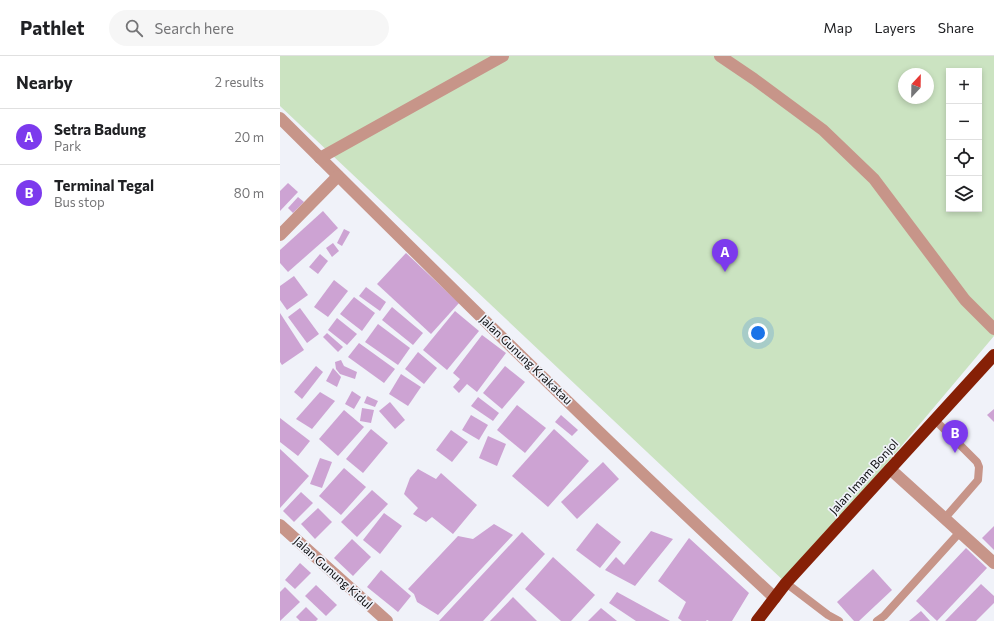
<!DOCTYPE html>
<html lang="en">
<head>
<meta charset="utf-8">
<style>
	:root { --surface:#fff; --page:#f6f6f6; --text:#202124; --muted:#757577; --line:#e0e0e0; --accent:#7c3aed }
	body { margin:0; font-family:Commissioner,sans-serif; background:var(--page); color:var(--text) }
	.controls { position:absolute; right:12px; top:12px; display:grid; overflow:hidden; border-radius:0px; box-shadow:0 2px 6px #0003 }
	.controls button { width:36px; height:36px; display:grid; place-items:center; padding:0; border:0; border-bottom:1px solid var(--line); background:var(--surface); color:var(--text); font:20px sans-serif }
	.compass { position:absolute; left:618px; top:12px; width:36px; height:36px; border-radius:50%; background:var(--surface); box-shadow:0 2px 6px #0003; rotate:22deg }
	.you { position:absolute; left:478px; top:277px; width:14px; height:14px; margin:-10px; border:3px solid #fff; border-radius:50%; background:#1a73e8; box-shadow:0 0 0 6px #1a73e833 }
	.badge { display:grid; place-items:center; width:26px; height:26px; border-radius:50%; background:var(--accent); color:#fff; font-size:13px; font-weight:700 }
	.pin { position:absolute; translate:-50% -33px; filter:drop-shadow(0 1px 2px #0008) }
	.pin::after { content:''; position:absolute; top:21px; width:14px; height:12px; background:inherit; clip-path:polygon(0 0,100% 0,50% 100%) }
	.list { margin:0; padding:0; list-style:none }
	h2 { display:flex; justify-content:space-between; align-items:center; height:52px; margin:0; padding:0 16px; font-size:17px }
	h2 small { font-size:13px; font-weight:400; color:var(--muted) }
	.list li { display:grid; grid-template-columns:26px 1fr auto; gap:12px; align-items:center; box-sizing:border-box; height:56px; padding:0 16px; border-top:1px solid var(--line) }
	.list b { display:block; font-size:15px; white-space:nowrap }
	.list p { margin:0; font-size:13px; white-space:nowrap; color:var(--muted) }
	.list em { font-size:13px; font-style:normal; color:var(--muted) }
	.icon { flex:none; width:22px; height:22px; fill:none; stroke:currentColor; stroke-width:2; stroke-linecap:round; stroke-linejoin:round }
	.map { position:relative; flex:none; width:714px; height:565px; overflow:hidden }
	header { display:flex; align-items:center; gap:24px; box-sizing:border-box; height:56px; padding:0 20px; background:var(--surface); border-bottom:1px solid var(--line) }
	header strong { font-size:19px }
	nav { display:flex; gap:22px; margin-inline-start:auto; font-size:14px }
	.search { width:280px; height:36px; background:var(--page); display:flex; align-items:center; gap:10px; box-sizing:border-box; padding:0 14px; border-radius:22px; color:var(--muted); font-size:15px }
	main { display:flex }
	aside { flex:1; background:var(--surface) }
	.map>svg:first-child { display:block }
	.green { fill:#cbe3c1; fill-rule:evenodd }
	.building { fill:#cda3d3 }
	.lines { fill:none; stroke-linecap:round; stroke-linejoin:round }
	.lane { stroke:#c79589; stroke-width:8 }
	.street { stroke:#c79589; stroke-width:12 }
	.highway { stroke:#862006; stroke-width:12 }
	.labels { text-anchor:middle; stroke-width:3.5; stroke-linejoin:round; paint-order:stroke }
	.street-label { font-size:12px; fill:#0d0e10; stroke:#f0f2f9 }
</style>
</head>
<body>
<header>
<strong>Pathlet</strong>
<div class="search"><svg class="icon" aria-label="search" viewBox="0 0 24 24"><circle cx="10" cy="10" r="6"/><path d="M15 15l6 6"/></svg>Search here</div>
<nav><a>Map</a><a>Layers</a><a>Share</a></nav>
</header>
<main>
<aside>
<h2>Nearby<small>2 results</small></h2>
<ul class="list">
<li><span class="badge">A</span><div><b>Setra Badung</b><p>Park</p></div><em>20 m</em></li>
<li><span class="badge">B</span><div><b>Terminal Tegal</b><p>Bus stop</p></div><em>80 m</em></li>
</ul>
</aside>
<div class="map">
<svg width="714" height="565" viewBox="0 0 714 565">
	<rect width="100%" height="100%" fill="#f0f2f9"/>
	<path class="green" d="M 0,0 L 714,0 L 714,280 L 506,527 L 0,50 ZM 669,15 L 699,15 L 699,153 L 669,153 ZM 624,18 L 648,18 L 648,42 L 624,42 Z"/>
	<g class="building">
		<polygon points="8,127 18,136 0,155 0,135"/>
		<polygon points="18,141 24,146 13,157 8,152"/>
		<polygon points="43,155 58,172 8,216 0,207 0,194"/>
		<polygon points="64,173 70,176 62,190 57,187"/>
		<polygon points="53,187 59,195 52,201 46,192"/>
		<polygon points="126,197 179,247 151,278 97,228"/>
		<polygon points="40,198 48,205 38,218 29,211"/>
		<polygon points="14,220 28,239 7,254 0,244 0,230"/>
		<polygon points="54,224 68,235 48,261 34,251"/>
		<polygon points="86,231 106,246 100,255 79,240"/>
		<polygon points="74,241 95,257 82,275 60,258"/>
		<polygon points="112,251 143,277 133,289 102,264"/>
		<polygon points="20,252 39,278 27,287 8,261"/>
		<polygon points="175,255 199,275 167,314 143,294"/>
		<polygon points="0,257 24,294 2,309 0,306"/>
		<polygon points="57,262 77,278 67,289 48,274"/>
		<polygon points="98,268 130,292 118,309 85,286"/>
		<polygon points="47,277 63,291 58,296 43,281"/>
		<polygon points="202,279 226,297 197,336 187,328 179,337 173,331 180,323 173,317"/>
		<polygon points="79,287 115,313 104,327 68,301"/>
		<polygon points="138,296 157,312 144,328 125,313"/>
		<polygon points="61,304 64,310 77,316 75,323 60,318 56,313 55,306"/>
		<polygon points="36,310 43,316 22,343 14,336"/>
		<polygon points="225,310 245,326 222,353 203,337"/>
		<polygon points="53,312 61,321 57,331 46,325"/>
		<polygon points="121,318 141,331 128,350 109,338"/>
		<polygon points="72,335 81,341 74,353 65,348"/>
		<polygon points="40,336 55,345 32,373 16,363"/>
		<polygon points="87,340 98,345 95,351 84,347"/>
		<polygon points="198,341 219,357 213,365 191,350"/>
		<polygon points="110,346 125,364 115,373 99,355"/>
		<polygon points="237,349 266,372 245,397 217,374"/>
		<polygon points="82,352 94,354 91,367 80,365"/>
		<polygon points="714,353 714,366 707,359"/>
		<polygon points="64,354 84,371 58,400 39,383"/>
		<polygon points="191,359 208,369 199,384 182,374"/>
		<polygon points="281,359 298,374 292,380 275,366"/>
		<polygon points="0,362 30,385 18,400 0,386"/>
		<polygon points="91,373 108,387 83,417 66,403"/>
		<polygon points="274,373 309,405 268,451 232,420"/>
		<polygon points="171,374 188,386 172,406 156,394"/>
		<polygon points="208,380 226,388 217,410 199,402"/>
		<polygon points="0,393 29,420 0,452"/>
		<polygon points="40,402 52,406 42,432 30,428"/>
		<polygon points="323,406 339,423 297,463 281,446"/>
		<polygon points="64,412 86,431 61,459 39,440"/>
		<polygon points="138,413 156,423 161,417 197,449 173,478 152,461 146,466 133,458 138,452 124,438 130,422"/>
		<polygon points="92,434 108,448 77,481 61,466"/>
		<polygon points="21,436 33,447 14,466 3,455"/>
		<polygon points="38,452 52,466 35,483 21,468"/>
		<polygon points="104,457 122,470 100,498 83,484"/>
		<polygon points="317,467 341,486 320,512 296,494"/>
		<polygon points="214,468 233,479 158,559 137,546 134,538 128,533 178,480 193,483"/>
		<polygon points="714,470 714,494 702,482"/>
		<polygon points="371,475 393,483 355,530 325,514 336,501 344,509"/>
		<polygon points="242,476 265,498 203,565 159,565"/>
		<polygon points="409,482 469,537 452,565 429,565 427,564 426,565 402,565 398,562 406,546 378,525"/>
		<polygon points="72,483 91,501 73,520 54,502"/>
		<polygon points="686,492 707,512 657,565 636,545"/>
		<polygon points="273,501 315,539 291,565 281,565 245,533"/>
		<polygon points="20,507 31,517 15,533 5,524"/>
		<polygon points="593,513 612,534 579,565 574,565 557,546"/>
		<polygon points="101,514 131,540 118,556 87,531"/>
		<polygon points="701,528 714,540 714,547 696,565 665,565"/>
		<polygon points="36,529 57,549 46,560 25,540"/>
		<polygon points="5,531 20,546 0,565 0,536"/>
		<polygon points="337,536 390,565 356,565 329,547"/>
		<polygon points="233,541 257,565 210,565"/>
		<polygon points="26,551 38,563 36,565 20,565 16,561"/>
		<polygon points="321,552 337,565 308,565"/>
		<polygon points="641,555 650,565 629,565"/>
	</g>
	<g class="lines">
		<g class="lane">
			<polyline points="655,364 697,406 699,411 698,424 665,462"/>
			<polyline points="506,527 548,559 559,565"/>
			<polyline points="597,565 604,560 680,476"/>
		</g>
		<g class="street">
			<polyline points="440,0 474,23 543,74 594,123 685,244 714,273"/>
			<path d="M 0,62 C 163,224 326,386 495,542"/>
			<polyline points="40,102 223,0"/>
			<polyline points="0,179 58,120"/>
			<polyline points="610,413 714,507"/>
			<polyline points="0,469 107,565"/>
		</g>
		<polyline class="highway" points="477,565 506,527 714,299"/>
	</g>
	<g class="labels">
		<g class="street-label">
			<text transform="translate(246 304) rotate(44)" y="4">Jalan Gunung Krakatau</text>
			<text transform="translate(584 421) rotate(-48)" y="4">Jalan Imam Bonjol</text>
			<text transform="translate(53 517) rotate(42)" y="4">Jalan Gunung Kidul</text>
		</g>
	</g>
</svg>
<div class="controls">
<button>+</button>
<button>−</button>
<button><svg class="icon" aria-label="locate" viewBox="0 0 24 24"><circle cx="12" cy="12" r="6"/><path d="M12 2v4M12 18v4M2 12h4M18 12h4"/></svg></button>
<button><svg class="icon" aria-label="layers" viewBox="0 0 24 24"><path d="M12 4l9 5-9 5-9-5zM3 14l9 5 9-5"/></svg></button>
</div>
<svg class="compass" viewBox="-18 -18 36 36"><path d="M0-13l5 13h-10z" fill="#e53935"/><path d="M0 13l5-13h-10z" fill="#757577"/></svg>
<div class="you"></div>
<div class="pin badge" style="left:445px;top:216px">A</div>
<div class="pin badge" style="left:675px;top:397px">B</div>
</div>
</main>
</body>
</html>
